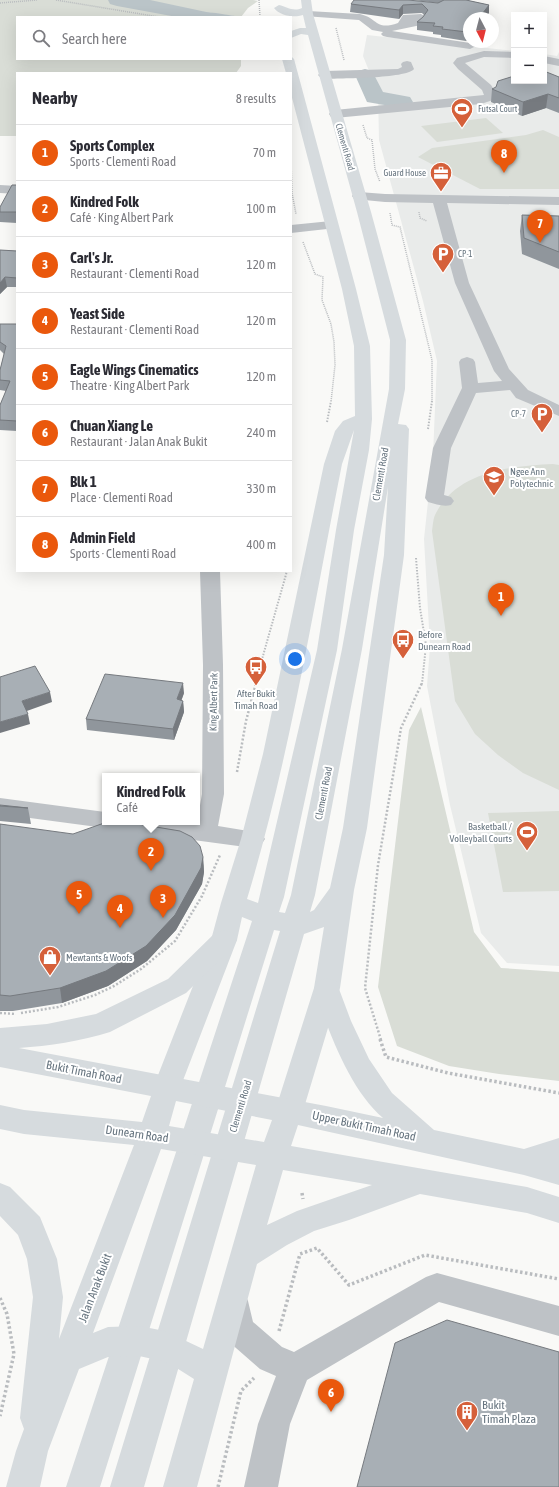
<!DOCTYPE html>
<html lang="en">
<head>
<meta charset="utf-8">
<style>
	:root { --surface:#fff; --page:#f7f7f7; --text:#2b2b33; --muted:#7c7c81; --line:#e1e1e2; --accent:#ea580c }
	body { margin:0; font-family:"Asap Condensed",sans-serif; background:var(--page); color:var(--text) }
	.controls { position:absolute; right:12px; top:12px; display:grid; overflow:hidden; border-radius:0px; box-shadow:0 4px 16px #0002 }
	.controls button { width:36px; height:36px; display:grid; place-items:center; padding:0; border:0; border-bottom:1px solid var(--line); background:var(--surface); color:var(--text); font:20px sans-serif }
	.compass { position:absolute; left:463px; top:12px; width:36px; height:36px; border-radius:50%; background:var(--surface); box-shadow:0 4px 16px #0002; rotate:173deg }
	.you { position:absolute; left:295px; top:659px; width:14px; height:14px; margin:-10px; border:3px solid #fff; border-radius:50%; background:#1a73e8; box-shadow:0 0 0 6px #1a73e833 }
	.badge { display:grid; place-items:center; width:26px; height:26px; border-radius:50%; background:var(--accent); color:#fff; font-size:13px; font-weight:700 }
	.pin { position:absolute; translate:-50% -33px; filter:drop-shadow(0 1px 2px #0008) }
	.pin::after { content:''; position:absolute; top:21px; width:14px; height:12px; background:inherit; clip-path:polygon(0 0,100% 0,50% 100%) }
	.popup { position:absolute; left:102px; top:773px; width:98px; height:52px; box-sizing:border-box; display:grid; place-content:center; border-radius:0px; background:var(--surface); filter:drop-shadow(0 1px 3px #0005); font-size:13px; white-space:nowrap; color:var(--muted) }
	.popup b { font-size:15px; color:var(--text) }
	.popup::after { content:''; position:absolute; left:50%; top:100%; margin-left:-8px; border:8px solid transparent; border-top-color:var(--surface) }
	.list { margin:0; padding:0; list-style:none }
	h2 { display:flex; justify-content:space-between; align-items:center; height:52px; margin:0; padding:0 16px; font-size:17px }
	h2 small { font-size:13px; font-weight:400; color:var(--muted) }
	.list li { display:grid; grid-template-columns:26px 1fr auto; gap:12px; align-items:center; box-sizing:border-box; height:56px; padding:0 16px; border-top:1px solid var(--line) }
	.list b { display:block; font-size:15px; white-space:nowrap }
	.list p { margin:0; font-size:13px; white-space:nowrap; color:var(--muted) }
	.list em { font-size:13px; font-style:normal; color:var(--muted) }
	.icon { flex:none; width:22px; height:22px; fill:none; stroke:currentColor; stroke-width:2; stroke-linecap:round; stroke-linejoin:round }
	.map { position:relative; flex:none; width:559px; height:1487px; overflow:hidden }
	.search { position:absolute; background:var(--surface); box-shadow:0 4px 16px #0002; left:16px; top:16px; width:276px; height:44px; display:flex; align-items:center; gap:10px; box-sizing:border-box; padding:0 14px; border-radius:0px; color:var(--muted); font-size:15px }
	.panel { position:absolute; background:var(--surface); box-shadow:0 4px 16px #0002; left:16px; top:72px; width:276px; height:500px; border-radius:0px }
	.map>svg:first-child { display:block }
	.built { fill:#e9ebea }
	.green { fill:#d9ddd6 }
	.water { fill:#bac4c8 }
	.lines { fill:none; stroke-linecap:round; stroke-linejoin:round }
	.river { fill:#bac4c8; fill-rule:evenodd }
	.path-far3 { stroke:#b9bcbf; stroke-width:1.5; stroke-dasharray:1 1; stroke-linecap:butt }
	.path-far2 { stroke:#b9bcbf; stroke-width:2; stroke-dasharray:1.5 1.5; stroke-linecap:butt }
	.path-far1 { stroke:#b9bcbf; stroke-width:2.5; stroke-dasharray:2 2; stroke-linecap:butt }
	.path { stroke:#b9bcbf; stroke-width:3.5; stroke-dasharray:2.5 2.5; stroke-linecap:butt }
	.minor { fill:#bec2c6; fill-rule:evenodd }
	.major { fill:#d6dbde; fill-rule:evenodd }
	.highway { fill:#d6dbde; fill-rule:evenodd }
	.wall { fill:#90969c }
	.shaded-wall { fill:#767a7f }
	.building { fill:#a8afb5; stroke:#767a7f }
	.labels { text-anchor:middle; stroke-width:4; stroke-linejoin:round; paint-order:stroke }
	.far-poi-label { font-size:9px; fill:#66747f; stroke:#fff; text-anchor:start }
	.far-street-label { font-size:9px; fill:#66747f; stroke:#fff }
	.poi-label { font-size:10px; fill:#66747f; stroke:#fff; text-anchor:start }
	.street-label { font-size:10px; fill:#66747f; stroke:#fff }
	.near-street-label { font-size:12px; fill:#66747f; stroke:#fff }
	.near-poi-label { font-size:12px; fill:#66747f; stroke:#fff; text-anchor:start }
</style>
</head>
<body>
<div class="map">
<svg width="559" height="1487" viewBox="0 0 559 1487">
	<rect width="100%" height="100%" fill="#f9f9f7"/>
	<polygon class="built" points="367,35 514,51 514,81 544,81 544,54 557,56 559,52 559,966 507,963 481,933 450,805 427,686 430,646 424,539 433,455 437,361 423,301 379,140 378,93 363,56"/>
	<g class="green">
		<polygon points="0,0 253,0 258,1 248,8 241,17 189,10 178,12 179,14 188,17 17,17 17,59 241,59 241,66 236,73 17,73 17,136 0,136"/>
		<polygon points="486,118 503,133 437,142 421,126"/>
		<polygon points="543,130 559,137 559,189 480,189 418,157 432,148 526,135"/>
		<path d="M 553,464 L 559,465 L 559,790 L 523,773 L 498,755 L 475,734 L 455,701 L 432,531 C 433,525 433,518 436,513 C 458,471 511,466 553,464 Z"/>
		<polygon points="421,707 474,932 501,968 559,972 559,1081 499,1074 449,1066 397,1046 378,987 409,730"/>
		<polygon points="559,811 559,891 503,892 488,813"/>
	</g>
	<polygon class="water" points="175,10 216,13 241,17 188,17 179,14"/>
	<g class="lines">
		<g class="river">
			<polygon points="108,0 150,0 211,13 214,17 177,17 117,6 110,4"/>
			<polygon points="365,69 372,71 383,92 410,97 413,102 410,107 402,108 367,102 355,75 358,71"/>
		</g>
		<g class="path-far3">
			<polyline points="56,0 159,17"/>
			<polyline points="259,0 260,17"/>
			<polyline points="0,3 37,0"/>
			<polyline points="336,28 344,60"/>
			<polyline points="363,125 367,138 372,140 375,169 380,182"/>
			<polyline points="291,161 292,193 296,214"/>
			<polyline points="419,212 420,218 427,221"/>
			<polyline points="390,213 392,225 400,227 432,360 432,402"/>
			<polyline points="303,242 315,274 323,277 322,300 331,324 334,342 335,365 331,402"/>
		</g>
		<g class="path-far2">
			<polyline points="327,422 331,401"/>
			<polyline points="428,429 432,401"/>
			<polyline points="416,558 420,608 426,645 422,684"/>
			<polyline points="255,684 287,571"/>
		</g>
		<g class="path-far1">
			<polyline points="237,772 246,721 256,683"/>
			<polyline points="0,1013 16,1014"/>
			<polyline points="21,1013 58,1007 95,995 114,986 141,969 175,941 202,896 220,855"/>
			<polyline points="381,1040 365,988 378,865 401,728 422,683"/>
		</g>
		<g class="path">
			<polyline points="380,1039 386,1057 448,1073 559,1093"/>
			<polyline points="302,1193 303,1199"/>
			<polyline points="0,1298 7,1314 14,1354 0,1416"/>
			<polyline points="279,1331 300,1254 317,1248 349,1285 425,1255 559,1279"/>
			<polyline points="218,1487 241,1391 254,1378"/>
		</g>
		<g class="minor">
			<path d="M 308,11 L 360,14 C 378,18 375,31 398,23 L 403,15 L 421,14 L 426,17 L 421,25 L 392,31 L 470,43 L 476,46 L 470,49 L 387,37 L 383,36 L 381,34 L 383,32 L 372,30 L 359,20 L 304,16 L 303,14 Z"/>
			<polygon points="484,51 514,52 514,58 484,57 465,63 491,85 496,93 493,100 481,104 335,118 331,117 329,114 331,111 335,110 484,95 482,90 458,69 453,63 457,58"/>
			<polygon points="544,56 559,59 559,66 544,63"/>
			<path d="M 407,61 L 411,62 L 414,69 C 406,79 339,78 324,79 L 320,77 L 318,75 L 320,73 L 324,71 L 398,69 L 402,67 L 401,64 L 403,62 Z"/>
			<polygon points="0,185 17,186 17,194 0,193"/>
			<path d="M 359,192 L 385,194 L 559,197 L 559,205 L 447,203 L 469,283 L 509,369 L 528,390 L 559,405 L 559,416 L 516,398 L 510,390 L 476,393 L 451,448 L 444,495 L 451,497 L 454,501 L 451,505 C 443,507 436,504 428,502 L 425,498 L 433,448 L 462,388 L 459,362 L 461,359 L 467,357 L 473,359 L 475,362 L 478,383 L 502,381 L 494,371 L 455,283 L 433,203 L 385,202 L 354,199 L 352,196 L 354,193 Z"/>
			<polygon points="331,221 336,222 338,225 336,228 291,233 291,225"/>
			<polygon points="200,571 220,571 223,665 224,794 218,826 261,833 265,839 261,845 253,848 119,830 110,827 105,828 0,814 0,798 105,812 105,822 195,823 197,822 202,794 203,665"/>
			<polygon points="437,1273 559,1306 559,1336 439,1302 307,1380 290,1424 278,1487 244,1487 258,1424 276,1376 260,1369 228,1341 223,1330 218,1301 222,1291 233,1286 244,1291 248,1301 253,1322 282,1347 294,1352 426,1277"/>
		</g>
		<path class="major" d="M 301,0 L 311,0 L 313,14 L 371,212 L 406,340 L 405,389 L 398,424 L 406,425 L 409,429 L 404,555 L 367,828 L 354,890 L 340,988 L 303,1111 L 299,1119 L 289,1123 L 279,1119 L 275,1111 L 314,988 L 324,927 L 304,934 L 144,1487 L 110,1487 L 280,931 L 274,930 L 100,1487 L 66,1487 L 252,921 L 242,917 L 237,940 L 177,1096 L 167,1100 L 157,1096 L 153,1088 L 211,940 L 221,903 L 241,839 L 263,754 L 324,464 L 335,431 L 343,421 L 355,416 L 354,346 L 342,289 L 291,94 L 291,73 L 286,73 L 282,59 L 291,59 L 291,56 L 294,59 L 356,289 L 370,346 L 372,419 L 369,450 L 354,530 L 337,650 L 284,897 L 279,912 L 285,913 L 291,895 L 342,649 L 389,389 L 390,340 L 357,212 L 308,35 L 301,34 L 291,38 L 291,31 L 300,28 L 306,28 L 303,15 C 294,18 280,16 274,8 L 279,5 C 287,7 293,12 302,8 ZM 354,430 L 336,530 L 317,650 L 258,903 L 247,899 C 290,757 313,609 342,464 ZM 388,487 L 384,555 L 343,828 L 330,888 L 314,910 L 310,912 L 315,895 L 362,649 Z"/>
		<path class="highway" d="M 224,930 L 233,933 L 237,940 L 233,947 L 186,993 L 110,1032 C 81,1041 49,1046 19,1048 L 326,1106 L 383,1118 C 349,1089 328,1030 314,988 L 318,981 L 327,978 L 336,981 L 351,1021 L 369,1059 L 392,1093 L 434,1130 L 524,1149 L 559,1138 L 559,1185 L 524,1175 L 298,1125 L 291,1146 L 527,1187 L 559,1197 L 559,1223 L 527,1213 L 420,1194 L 349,1220 L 314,1231 L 287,1245 L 257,1264 L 197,1487 L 163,1487 L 194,1379 L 175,1367 L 162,1361 L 139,1356 L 108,1357 L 79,1369 L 48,1451 L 40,1487 L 6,1487 L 16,1451 L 24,1429 L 20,1418 L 33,1297 L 27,1259 L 18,1235 L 0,1216 L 0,1183 L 10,1187 L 40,1217 L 57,1259 L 63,1297 L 59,1339 L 134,1145 L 24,1134 L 0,1129 L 0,1105 L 24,1110 L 142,1122 L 151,1096 L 0,1067 L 0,1028 L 47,1024 L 96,1014 L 168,979 L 215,933 ZM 176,1101 L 272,1120 L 264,1142 L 169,1126 ZM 161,1149 L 256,1165 L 203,1349 L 165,1331 L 139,1326 L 108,1327 L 93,1333 ZM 283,1170 L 372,1185 L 297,1211 L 267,1225 Z"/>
	</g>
	<g class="wall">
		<polygon points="413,0 466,0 489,5 489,13 469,18 469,37 466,41 441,37 441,35 433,34 433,32 417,30 417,22 423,17 424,15 422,13 403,14 399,19 350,12 351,4 438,3"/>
		<polygon points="559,77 559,113 546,108 522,116 491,102 492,89"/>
		<polygon points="17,180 17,223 0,222 0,207 17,185"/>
		<polygon points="522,215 559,216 559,269 522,254 520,231"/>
		<polygon points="0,250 17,251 17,287 7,287 0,294"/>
		<polygon points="0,324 17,324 17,431 0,430 0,405 6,391 0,390 0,370 4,354 0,350"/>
		<polygon points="184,693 181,701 183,701 184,712 174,740 87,730 86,719"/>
		<polygon points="0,805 28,808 31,824 0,821"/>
		<polygon points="0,824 203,857 204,872 202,884 176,930 147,961 108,986 62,1003 13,1011 0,1011"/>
	</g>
	<g class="shaded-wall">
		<polygon points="403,5 403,14 399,19 399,10"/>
		<polygon points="489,5 489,13 485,18 479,18"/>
		<polygon points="469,30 469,37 466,41 467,32"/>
		<polygon points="548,94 546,108 522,116 523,102"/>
		<polygon points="5,277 7,287 0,294 0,283"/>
		<polygon points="183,683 184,693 178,710 177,699"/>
		<polygon points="50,692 52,702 24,712 22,701"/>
		<polygon points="183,701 184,712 174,740 173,729"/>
		<polygon points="28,714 30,724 0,733 0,722"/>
		<polygon points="203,857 204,872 202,884 176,930 147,961 108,986 62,1003 60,988"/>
	</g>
	<g class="building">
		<polygon points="354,0 408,0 438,3 444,0 466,0 489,5 479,18 469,18 469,30 467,32 442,29 443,27 433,26 435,23 417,22 423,17 428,10 422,4 403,5 399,10 351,4"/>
		<polygon points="544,71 559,77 559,98 548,94 523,102 492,89 496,87 498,81 514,76 514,81 544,81"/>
		<polygon points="17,180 17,212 0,212 0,207 12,185 17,185"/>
		<polygon points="522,215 559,216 559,252 524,238"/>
		<polygon points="0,250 17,251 17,278 5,277 0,283"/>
		<polygon points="0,324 17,324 17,421 0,420 0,405 10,381 0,380 0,370 6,346 0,342"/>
		<polygon points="35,666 50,692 22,701 28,714 0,722 0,677"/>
		<polygon points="105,674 183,683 177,699 183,701 173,729 86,719"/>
		<polygon points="0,805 28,808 0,806"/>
		<polygon points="107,822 126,822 180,831 192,837 200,846 203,857 201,868 175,915 146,946 106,971 60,988 10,996 0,995 0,824 73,834"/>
		<polygon points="447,1320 559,1352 559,1487 357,1487 395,1343"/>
	</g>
	<defs>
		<g id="stadium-pin" transform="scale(1.15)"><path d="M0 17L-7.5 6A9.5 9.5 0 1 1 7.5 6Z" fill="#d5603a" stroke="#fff"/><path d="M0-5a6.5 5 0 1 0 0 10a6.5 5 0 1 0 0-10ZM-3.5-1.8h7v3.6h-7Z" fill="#fff"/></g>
		<g id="office-pin" transform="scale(1.15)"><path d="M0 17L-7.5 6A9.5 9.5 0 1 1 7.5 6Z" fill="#d5603a" stroke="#fff"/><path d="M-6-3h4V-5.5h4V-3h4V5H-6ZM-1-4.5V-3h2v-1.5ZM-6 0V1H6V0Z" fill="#fff"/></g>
		<g id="parking-pin" transform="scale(1.15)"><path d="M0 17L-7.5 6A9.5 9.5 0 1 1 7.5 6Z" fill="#d5603a" stroke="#fff"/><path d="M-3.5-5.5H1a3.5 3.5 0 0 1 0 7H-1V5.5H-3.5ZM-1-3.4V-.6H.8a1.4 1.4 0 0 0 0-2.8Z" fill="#fff"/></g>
		<g id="university-pin" transform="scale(1.15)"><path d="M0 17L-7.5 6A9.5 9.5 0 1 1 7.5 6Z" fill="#d5603a" stroke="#fff"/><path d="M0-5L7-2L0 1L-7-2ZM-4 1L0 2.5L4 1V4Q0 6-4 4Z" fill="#fff"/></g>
		<g id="bus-pin" transform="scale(1.15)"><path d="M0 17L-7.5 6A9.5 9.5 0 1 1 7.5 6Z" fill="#d5603a" stroke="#fff"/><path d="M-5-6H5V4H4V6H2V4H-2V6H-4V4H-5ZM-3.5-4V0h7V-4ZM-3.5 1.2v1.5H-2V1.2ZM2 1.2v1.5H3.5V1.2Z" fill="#fff"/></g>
		<g id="shop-pin" transform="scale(1.15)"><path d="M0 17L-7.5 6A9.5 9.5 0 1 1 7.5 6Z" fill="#d5603a" stroke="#fff"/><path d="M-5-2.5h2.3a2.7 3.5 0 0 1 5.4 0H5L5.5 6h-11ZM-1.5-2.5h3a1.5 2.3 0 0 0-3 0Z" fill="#fff"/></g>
		<g id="building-pin" transform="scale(1.15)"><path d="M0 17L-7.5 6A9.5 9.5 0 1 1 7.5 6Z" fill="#d5603a" stroke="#fff"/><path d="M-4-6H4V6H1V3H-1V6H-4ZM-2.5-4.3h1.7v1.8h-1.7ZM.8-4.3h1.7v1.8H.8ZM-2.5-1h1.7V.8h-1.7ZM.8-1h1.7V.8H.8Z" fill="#fff"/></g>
	</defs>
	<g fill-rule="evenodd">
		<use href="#stadium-pin" x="462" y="109"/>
		<use href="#office-pin" x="441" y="173"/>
		<use href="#parking-pin" x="443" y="254"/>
		<use href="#parking-pin" x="542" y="414"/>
		<use href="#university-pin" x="494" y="477"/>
		<use href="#bus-pin" x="403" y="640"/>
		<use href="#bus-pin" x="256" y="667"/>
		<use href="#stadium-pin" x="527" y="832"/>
		<use href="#shop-pin" x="50" y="957"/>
		<use href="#building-pin" x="467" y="1412"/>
	</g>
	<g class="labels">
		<g class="far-poi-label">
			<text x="478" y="112">Futsal Court</text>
			<text x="426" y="176" text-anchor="end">Guard House</text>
			<text x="458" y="257">CP-1</text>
			<text x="526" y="417" text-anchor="end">CP-7</text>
		</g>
		<g class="far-street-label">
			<text transform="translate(345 147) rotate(74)" y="3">Clementi Road</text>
		</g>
		<g class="poi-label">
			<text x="510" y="475">Ngee Ann<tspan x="510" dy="12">Polytechnic</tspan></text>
			<text x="418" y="638">Before<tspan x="418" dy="12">Dunearn Road</tspan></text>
			<text x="256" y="697" text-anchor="middle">After Bukit<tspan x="256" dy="12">Timah Road</tspan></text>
			<text x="512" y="830" text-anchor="end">Basketball /<tspan x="512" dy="12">Volleyball Courts</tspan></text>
			<text x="66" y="961">Mewtants &amp; Woofs</text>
		</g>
		<g class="street-label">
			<text transform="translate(380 474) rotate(-80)" y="4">Clementi Road</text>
			<text transform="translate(213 702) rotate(-89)" y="4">King Albert Park</text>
			<text transform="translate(323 793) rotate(-79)" y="4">Clementi Road</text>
			<text transform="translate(240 1106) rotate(-73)" y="4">Clementi Road</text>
		</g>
		<g class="near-street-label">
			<text transform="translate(84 1072) rotate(11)" y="4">Bukit Timah Road</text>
			<text transform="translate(364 1126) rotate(12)" y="4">Upper Bukit Timah Road</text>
			<text transform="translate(137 1134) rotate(8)" y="4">Dunearn Road</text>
			<text transform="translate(95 1288) rotate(-69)" y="4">Jalan Anak Bukit</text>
		</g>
		<g class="near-poi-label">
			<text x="482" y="1409">Bukit<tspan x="482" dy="14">Timah Plaza</tspan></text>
		</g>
	</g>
</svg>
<div class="controls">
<button>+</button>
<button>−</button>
</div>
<svg class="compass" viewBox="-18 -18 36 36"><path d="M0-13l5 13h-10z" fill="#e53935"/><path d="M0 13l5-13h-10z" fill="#7c7c81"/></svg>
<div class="you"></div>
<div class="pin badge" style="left:501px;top:616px">1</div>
<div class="pin badge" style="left:151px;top:871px">2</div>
<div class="popup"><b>Kindred Folk</b>Café</div>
<div class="pin badge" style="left:163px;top:918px">3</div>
<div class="pin badge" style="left:120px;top:928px">4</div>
<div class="pin badge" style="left:79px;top:914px">5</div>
<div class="pin badge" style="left:331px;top:1412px">6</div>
<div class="pin badge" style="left:540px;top:243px">7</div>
<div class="pin badge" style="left:504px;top:173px">8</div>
<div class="search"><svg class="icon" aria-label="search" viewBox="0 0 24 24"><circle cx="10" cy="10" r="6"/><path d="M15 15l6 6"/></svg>Search here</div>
<section class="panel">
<h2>Nearby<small>8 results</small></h2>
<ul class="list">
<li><span class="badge">1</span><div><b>Sports Complex</b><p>Sports · Clementi Road</p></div><em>70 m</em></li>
<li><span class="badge">2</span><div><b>Kindred Folk</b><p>Café · King Albert Park</p></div><em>100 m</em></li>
<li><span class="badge">3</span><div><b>Carl's Jr.</b><p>Restaurant · Clementi Road</p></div><em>120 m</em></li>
<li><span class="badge">4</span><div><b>Yeast Side</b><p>Restaurant · Clementi Road</p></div><em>120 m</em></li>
<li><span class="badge">5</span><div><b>Eagle Wings Cinematics</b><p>Theatre · King Albert Park</p></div><em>120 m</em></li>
<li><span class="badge">6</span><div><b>Chuan Xiang Le</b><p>Restaurant · Jalan Anak Bukit</p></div><em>240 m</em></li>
<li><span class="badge">7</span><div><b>Blk 1</b><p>Place · Clementi Road</p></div><em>330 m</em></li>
<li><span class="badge">8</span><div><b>Admin Field</b><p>Sports · Clementi Road</p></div><em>400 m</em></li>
</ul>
</section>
</div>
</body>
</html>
